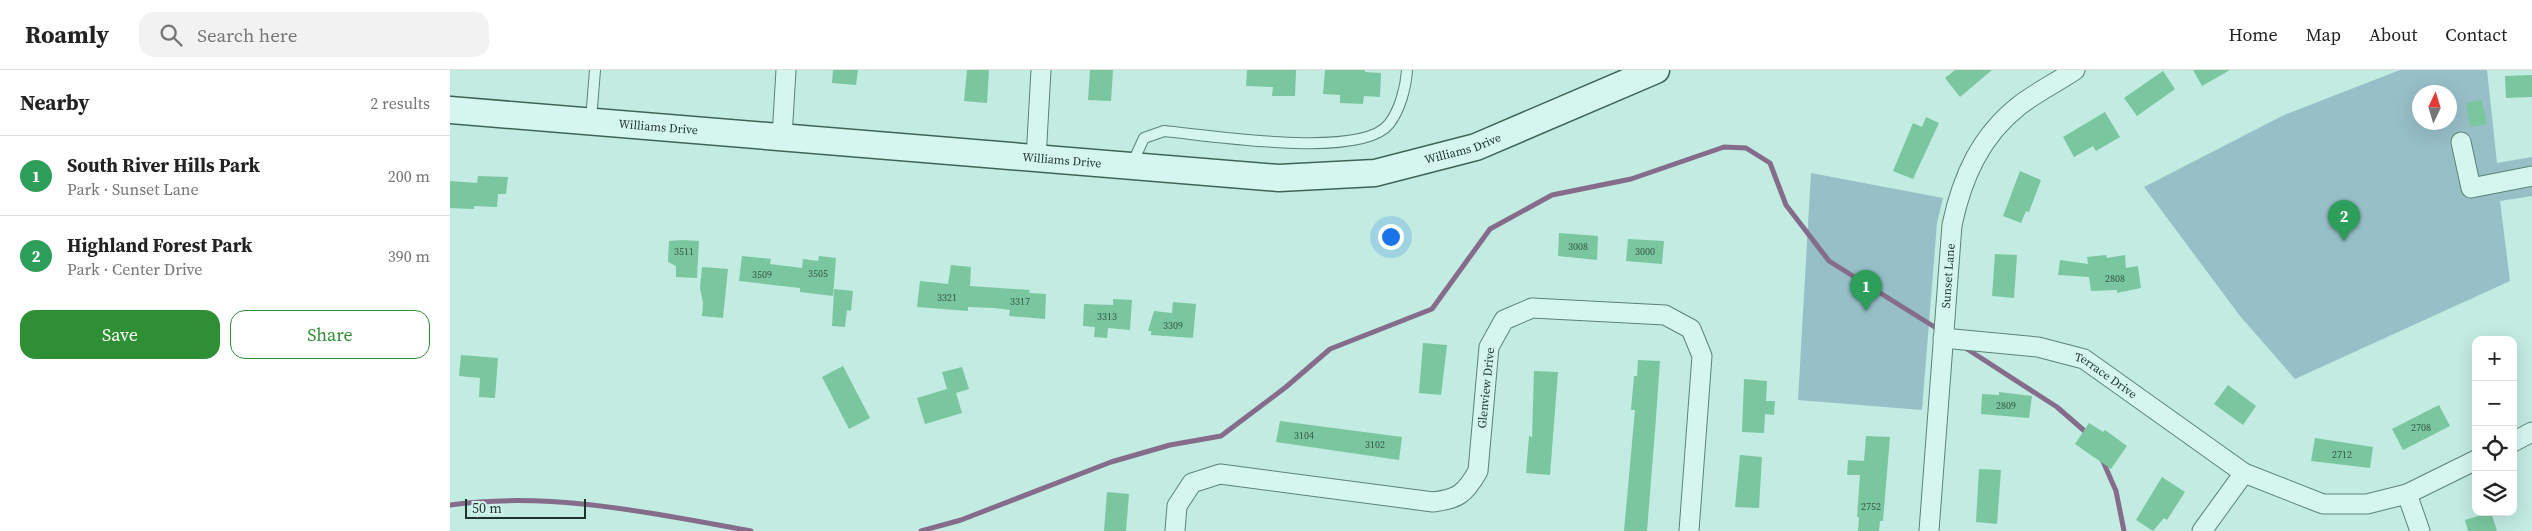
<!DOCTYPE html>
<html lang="en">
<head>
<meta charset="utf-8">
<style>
	:root { --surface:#fff; --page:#f2f2f2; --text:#222; --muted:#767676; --line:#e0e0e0; --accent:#2e8f34 }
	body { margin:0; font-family:"Source Serif 4",serif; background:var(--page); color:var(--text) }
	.controls { position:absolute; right:15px; bottom:15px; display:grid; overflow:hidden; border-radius:10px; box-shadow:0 5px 20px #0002 }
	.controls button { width:45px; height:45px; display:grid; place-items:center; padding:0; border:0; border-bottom:1px solid var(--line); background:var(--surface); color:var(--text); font:25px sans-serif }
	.compass { position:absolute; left:1962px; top:15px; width:45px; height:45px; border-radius:50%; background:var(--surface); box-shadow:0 5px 20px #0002; rotate:4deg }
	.scale { position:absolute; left:15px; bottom:12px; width:121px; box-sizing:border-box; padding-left:5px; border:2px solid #1e342a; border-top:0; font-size:14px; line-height:18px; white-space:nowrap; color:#1e342a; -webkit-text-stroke:4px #d1f3eb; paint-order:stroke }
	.you { position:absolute; left:940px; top:166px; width:18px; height:18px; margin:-12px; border:4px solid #fff; border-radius:50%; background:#1a73e8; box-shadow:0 0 0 8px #1a73e833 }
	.badge { display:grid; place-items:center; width:32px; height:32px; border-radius:50%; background:var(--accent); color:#fff; font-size:16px; font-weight:700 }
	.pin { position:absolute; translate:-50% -41px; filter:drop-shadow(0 1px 2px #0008) }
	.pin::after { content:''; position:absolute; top:26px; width:18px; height:15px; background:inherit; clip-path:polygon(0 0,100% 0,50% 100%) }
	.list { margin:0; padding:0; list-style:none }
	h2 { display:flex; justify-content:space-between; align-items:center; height:65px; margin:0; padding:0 20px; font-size:21px }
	h2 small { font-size:16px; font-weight:400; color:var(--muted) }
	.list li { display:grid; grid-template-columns:32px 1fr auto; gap:15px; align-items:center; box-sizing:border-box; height:80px; padding:0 20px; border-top:1px solid var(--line) }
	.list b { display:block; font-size:19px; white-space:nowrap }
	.list p { margin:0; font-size:16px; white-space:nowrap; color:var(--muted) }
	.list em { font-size:16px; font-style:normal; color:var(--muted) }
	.actions { display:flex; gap:10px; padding:15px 20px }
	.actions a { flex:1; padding:11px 0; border:1px solid var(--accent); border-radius:15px; text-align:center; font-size:18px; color:var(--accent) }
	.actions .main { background:var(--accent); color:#fff }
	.icon { flex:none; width:28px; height:28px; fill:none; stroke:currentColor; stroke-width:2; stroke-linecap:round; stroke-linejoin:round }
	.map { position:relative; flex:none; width:2082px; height:461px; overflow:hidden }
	header { display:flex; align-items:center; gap:30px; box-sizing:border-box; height:70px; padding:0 25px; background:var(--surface); border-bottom:1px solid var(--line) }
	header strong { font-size:24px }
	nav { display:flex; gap:28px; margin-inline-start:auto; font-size:18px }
	.search { width:350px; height:45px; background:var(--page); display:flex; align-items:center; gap:12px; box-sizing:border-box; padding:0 18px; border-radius:15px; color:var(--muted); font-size:19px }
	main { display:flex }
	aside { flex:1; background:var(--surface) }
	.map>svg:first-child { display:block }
	.green { fill:#97bfc8; fill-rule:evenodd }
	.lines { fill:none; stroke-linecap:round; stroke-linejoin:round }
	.stream { stroke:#856c8b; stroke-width:5 }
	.building { fill:#7ac79f }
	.service-casing { stroke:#5b8473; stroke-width:12 }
	.minor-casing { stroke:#5b8473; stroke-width:21 }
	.secondary-casing { stroke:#3e6554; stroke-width:29 }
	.service { stroke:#d5f6ef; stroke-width:10 }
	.minor { stroke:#d5f6ef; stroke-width:19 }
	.secondary { stroke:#d5f6ef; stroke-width:26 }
	.labels { text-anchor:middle; stroke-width:4.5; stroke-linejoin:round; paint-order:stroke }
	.number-label { font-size:10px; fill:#355947 }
	.street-label { font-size:12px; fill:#1e342a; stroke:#d1f3eb }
</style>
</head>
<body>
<header>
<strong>Roamly</strong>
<div class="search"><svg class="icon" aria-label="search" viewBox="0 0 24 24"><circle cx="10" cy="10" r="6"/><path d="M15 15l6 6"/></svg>Search here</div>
<nav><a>Home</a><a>Map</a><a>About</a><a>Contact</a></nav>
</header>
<main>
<aside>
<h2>Nearby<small>2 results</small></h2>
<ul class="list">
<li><span class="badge" style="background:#2e9e5b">1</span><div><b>South River Hills Park</b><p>Park · Sunset Lane</p></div><em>200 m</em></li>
<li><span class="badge" style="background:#2e9e5b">2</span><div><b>Highland Forest Park</b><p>Park · Center Drive</p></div><em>390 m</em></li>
</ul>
<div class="actions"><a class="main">Save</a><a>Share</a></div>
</aside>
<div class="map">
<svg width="2082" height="461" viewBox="0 0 2082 461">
	<rect width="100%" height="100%" fill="#c2ebe1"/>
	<g class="green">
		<path d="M 1950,0 L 2037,0 L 2047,93 L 2082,87 L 2082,126 L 2050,131 L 2060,211 L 1845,309 L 1790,246 L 1694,117 L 1834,45 ZM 1970,22 L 2000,22 L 2000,52 L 1970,52 Z"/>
		<polygon points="1361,103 1493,128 1487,153 1472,340 1348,330"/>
	</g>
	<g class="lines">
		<g class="stream">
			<polyline points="1514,277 1607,337 1638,364"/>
			<polyline points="1652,389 1666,421 1674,461"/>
			<path d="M 0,435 C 101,421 202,443 301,461"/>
			<polyline points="471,461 511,450 661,392 720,375 771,366 836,317 880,279 982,239 1040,159 1102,125 1181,109 1274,77 1296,78 1320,93 1336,135 1379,191 1491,261"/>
		</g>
	</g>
	<g class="building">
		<polygon points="383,0 408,0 406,15 382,13"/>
		<polygon points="517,0 539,0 537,33 514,31"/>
		<polygon points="640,0 663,0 661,31 638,30"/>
		<polygon points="797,0 846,0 845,26 822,26 823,17 796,16"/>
		<polygon points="875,0 915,0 915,2 931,3 930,27 914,26 913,34 890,33 890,25 873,24"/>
		<polygon points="1505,0 1542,0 1510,27 1495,8"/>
		<polygon points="1743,0 1780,0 1752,16"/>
		<polygon points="1713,1 1725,19 1687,46 1674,28"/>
		<polygon points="2082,5 2082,27 2056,28 2055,6"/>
		<polygon points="2032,30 2037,54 2020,57 2016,33"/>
		<polygon points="1655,42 1670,67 1646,81 1643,76 1624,87 1613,67"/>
		<polygon points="1476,47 1489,53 1463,109 1443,101 1463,53 1472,57"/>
		<polygon points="1570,101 1591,110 1579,142 1576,141 1571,153 1553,146"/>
		<polygon points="28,106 58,107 56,124 48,124 47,137 24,136 24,139 0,138 0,111 27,113"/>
		<polygon points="1109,163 1148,166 1147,190 1108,186"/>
		<polygon points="1178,169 1214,171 1212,194 1176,191"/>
		<polygon points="233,170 249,171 247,208 226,207 226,196 218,192 219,171"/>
		<polygon points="1545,184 1567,185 1564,228 1542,226"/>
		<polygon points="1656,185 1657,188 1675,185 1676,198 1688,196 1691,218 1667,223 1667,220 1641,221 1639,207 1608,205 1610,190 1638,194 1637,187"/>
		<polygon points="292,186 321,189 320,194 352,198 353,189 368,191 369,186 386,188 383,226 350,222 350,218 289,211"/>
		<polygon points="501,195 521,197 520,216 580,220 579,223 596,224 595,249 559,246 560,240 544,238 518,237 518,241 467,237 470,211 498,214"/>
		<polygon points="252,197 278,199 273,248 252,246 253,233 250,218"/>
		<polygon points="384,219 403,221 401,241 397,240 395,257 382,256"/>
		<polygon points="663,229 682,230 680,260 658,258 657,268 644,267 645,257 633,256 634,234 663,235"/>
		<polygon points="723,232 746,234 743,268 701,265 701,261 698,261 704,241 722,243"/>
		<polygon points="973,273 997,275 991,325 969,323"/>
		<polygon points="11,285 48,288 45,328 29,327 30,308 9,306"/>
		<polygon points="1188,290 1210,291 1205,361 1197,461 1174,461 1185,340 1181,340 1184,306 1187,306"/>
		<polygon points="393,296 420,348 399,359 372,307"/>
		<polygon points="512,297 519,319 506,323 512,343 475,354 467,328 497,319 492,302"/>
		<polygon points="1084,301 1108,302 1100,405 1076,403 1079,366 1082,367"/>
		<polygon points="1294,309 1317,311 1316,331 1325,331 1324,345 1315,344 1314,363 1292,362"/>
		<polygon points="1778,315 1806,336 1793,355 1764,334"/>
		<polygon points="1549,322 1582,326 1579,348 1531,344 1532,324 1549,325"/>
		<polygon points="1989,335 2000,356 1953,380 1942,359"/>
		<polygon points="830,351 952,367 949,390 826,372"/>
		<polygon points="1639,353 1653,362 1655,360 1677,376 1661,399 1625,374"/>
		<polygon points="1416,366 1440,367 1433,451 1430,451 1429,461 1408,461 1409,447 1407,447 1410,405 1397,405 1398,390 1414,391"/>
		<polygon points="1865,368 1923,377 1920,398 1861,391"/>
		<polygon points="1290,385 1312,387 1309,438 1285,437"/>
		<polygon points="1529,399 1551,400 1547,454 1526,452"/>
		<polygon points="1712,407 1735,422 1717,450 1714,448 1703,461 1686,450"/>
		<polygon points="657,422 679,424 676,461 654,461"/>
		<polygon points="2041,442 2047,461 2018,461 2015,450"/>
	</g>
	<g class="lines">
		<g class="service-casing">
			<g id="service">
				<polyline points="141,50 145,0"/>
				<path d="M 681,96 L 694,68 L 714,61 C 758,65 911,90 939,54 C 950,40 956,17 957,0"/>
			</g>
		</g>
		<g class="minor-casing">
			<g id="minor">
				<polyline points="332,67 336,0"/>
				<polyline points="2011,72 2021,118 2082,106"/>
				<polyline points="586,89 591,0"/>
				<path id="s1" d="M 1493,268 L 1588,277 L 1634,289 L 1794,403 L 1873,434 L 1917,434 L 1957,424 L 2026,390"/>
				<polyline points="2063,372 2082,362"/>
				<polyline points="1957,424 1970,461"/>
				<path d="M 725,461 L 727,436 L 742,413 L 770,404 L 983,432 C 1008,429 1015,424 1028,401 L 1039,277 L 1054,250 L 1082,238 L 1215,245 L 1241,259 L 1252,286 L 1239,461"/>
				<path id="s2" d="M 1479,461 L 1502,155 C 1512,108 1530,66 1570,35 C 1587,22 1607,12 1625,0"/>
				<polyline points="1752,461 1794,403"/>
			</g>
		</g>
		<g class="secondary-casing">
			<g id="secondary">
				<path id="s3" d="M 0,40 L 829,108 L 925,103 L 1026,77 L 1206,0"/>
			</g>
		</g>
		<use href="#service" class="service"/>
		<use href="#minor" class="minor"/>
		<use href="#secondary" class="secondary"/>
	</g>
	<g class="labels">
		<g class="number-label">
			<text x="1128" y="180">3008</text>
			<text x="234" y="185">3511</text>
			<text x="1195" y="185">3000</text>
			<text x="368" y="207">3505</text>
			<text x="312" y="208">3509</text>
			<text x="1665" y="212">2808</text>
			<text x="497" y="231">3321</text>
			<text x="570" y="235">3317</text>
			<text x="657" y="250">3313</text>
			<text x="723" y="259">3309</text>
			<text x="1556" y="339">2809</text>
			<text x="1971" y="361">2708</text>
			<text x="854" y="369">3104</text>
			<text x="925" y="378">3102</text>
			<text x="1892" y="388">2712</text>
			<text x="1421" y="440">2752</text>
		</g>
		<g class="street-label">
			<text dy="4" stroke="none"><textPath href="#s3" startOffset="209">Williams Drive</textPath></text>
			<text dy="4" stroke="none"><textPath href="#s3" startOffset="1019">Williams Drive</textPath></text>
			<text dy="4" stroke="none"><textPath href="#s3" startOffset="614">Williams Drive</textPath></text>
			<text dy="4" stroke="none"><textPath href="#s2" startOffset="256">Sunset Lane</textPath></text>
			<text dy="4" stroke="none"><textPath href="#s1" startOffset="170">Terrace Drive</textPath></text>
			<text transform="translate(1036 318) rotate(-84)" y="4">Glenview Drive</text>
		</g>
	</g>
</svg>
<div class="controls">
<button>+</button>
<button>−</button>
<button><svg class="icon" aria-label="locate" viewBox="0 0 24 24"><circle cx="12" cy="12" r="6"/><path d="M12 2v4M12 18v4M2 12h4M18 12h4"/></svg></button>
<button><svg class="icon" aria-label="layers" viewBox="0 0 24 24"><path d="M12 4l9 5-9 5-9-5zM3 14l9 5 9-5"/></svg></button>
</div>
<svg class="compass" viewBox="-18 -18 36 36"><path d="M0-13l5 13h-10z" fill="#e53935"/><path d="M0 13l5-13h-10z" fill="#767676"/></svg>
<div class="scale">50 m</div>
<div class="you"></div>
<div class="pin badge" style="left:1416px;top:241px;background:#2e9e5b">1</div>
<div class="pin badge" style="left:1894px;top:171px;background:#2e9e5b">2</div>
</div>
</main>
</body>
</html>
